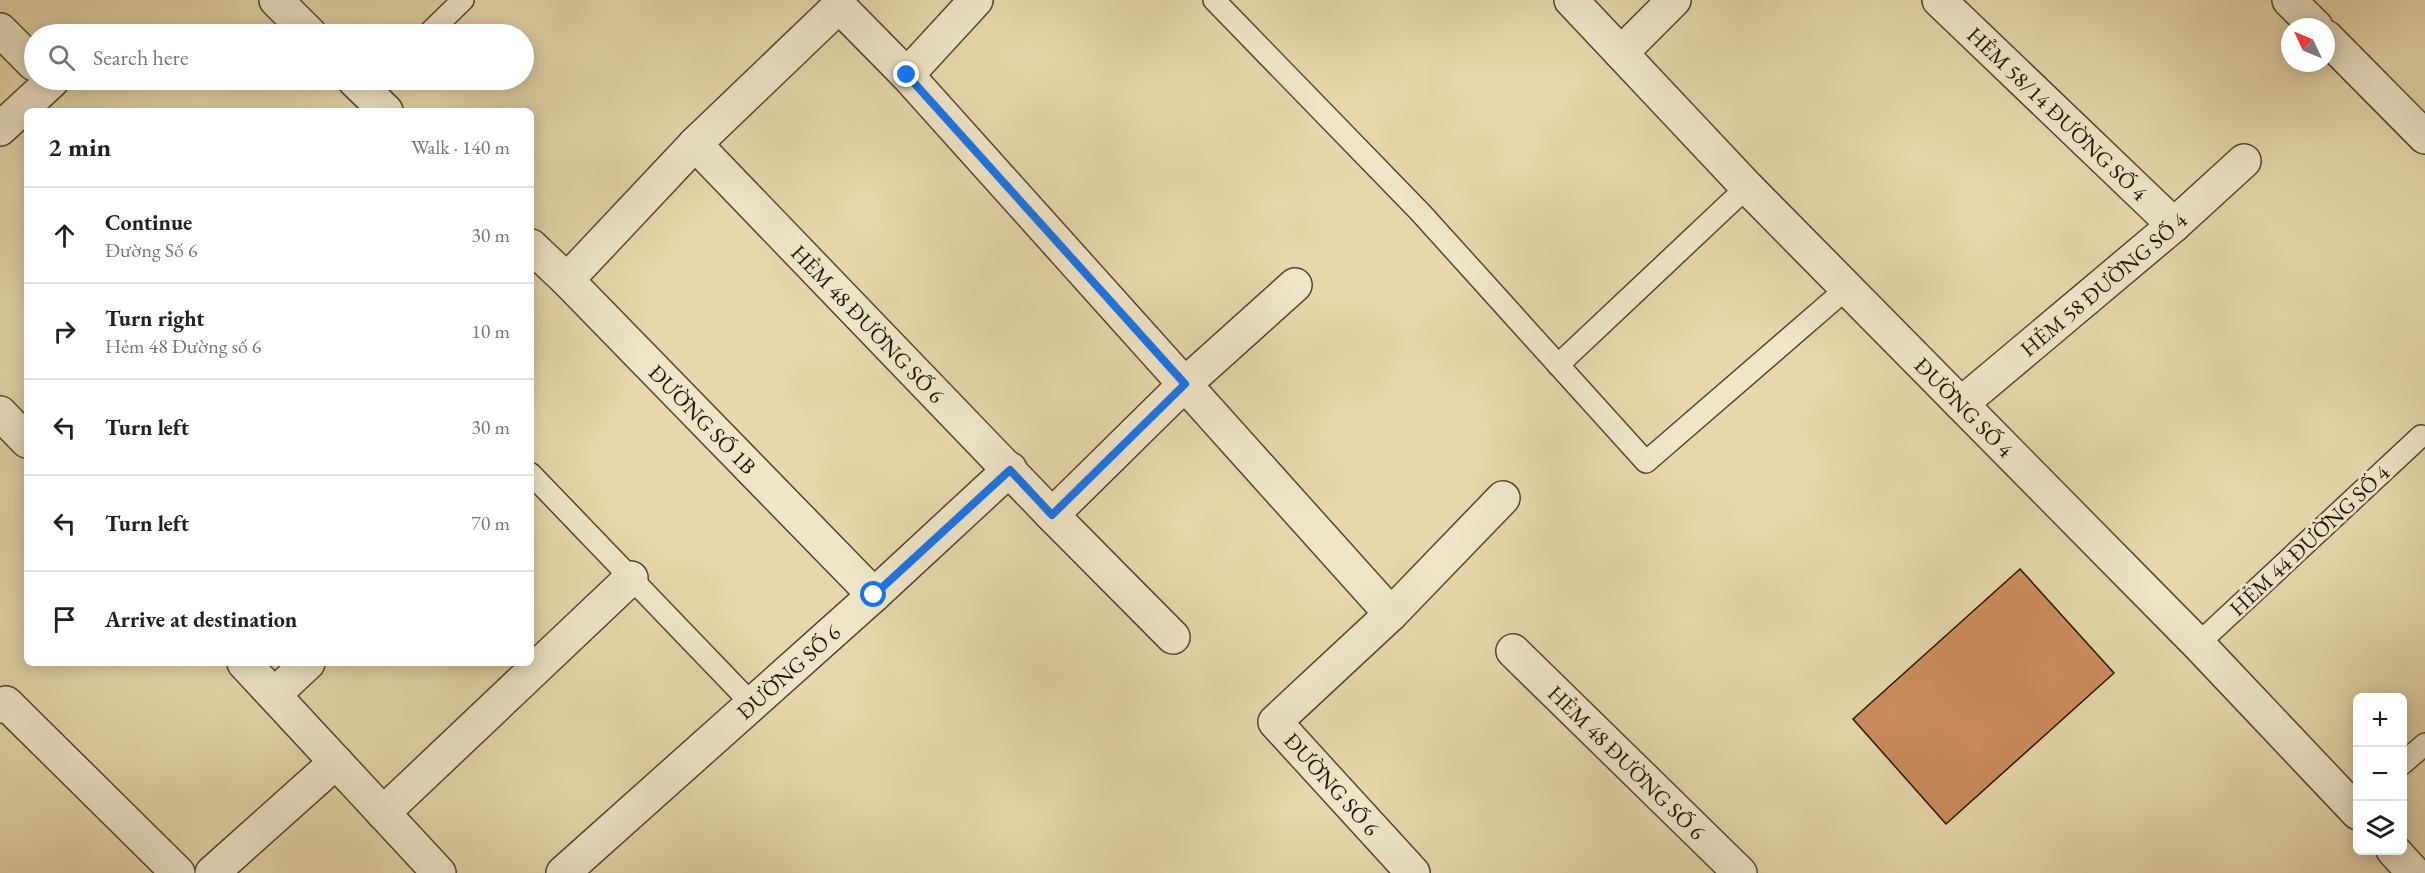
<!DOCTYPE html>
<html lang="en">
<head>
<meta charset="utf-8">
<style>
	:root { --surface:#fff; --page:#f6f6f6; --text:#202124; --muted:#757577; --line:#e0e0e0 }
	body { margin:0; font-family:"EB Garamond",serif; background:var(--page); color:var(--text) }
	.controls { position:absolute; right:18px; bottom:18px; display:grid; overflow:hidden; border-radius:9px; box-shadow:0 3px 15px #0003 }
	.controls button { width:54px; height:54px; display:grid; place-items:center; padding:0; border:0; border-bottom:2px solid var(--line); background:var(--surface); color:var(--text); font:30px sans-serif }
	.compass { position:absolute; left:2281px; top:18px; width:54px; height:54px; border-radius:50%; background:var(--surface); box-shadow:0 3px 15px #0003; rotate:314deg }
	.stop { position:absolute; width:18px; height:18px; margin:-14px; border:4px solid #1a73e8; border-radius:50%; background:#fff }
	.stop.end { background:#1a73e8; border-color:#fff; box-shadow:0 2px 6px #0008 }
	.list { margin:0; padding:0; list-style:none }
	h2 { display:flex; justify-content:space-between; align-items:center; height:78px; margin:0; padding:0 24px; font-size:26px }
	h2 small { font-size:20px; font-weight:400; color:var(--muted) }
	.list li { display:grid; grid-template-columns:39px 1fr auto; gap:18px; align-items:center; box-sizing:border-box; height:96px; padding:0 24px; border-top:2px solid var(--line) }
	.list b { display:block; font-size:22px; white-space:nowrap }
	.list p { margin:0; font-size:20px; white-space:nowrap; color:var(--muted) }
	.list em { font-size:20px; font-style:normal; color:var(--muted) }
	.icon { flex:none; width:33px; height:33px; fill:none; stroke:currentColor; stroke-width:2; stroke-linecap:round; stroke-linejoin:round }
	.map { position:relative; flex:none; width:2425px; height:873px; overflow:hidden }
	.search { position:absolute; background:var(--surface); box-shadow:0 3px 15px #0003; left:24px; top:24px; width:510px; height:66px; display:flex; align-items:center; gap:15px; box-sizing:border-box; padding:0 21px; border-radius:33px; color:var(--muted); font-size:22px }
	.panel { position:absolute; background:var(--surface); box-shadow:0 3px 15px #0003; left:24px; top:108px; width:510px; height:558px; border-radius:9px }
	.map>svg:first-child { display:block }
	.building { fill:#cd8e60; stroke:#261406; stroke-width:1.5 }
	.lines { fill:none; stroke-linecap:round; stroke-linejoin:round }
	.lane-casing { stroke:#564530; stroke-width:24 }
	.street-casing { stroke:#564530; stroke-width:36 }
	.lane { stroke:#efe6c9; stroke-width:21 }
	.street { stroke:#efe6c9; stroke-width:33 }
	.route { stroke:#1a73e8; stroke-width:8 }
	.labels { text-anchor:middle; stroke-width:6; stroke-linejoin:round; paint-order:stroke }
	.street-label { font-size:22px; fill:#261406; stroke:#efe6c9 }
</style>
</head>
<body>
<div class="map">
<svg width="2425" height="873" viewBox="0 0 2425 873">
	<rect width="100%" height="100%" fill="#e6d8ac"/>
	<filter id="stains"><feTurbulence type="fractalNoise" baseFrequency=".00333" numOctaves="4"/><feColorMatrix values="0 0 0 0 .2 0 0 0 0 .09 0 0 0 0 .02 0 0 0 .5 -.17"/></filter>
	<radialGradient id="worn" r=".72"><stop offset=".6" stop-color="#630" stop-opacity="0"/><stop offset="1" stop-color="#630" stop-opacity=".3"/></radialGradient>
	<polygon class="building" points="2020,569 2114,673 1946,824 1853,719"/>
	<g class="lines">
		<g class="lane-casing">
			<g id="lane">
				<polyline points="1214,0 1420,212 1646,462 1846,289"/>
				<polyline points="428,34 463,0"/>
				<polyline points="1558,365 1747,187"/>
				<polyline points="531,474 752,704"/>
				<polyline points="2198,644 2421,436"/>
				<polyline points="2402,764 2425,744"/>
			</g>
		</g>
		<g class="street-casing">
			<g id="street">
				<polyline points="276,0 310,34"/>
				<path id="s1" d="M 1571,0 L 1747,187 L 2198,644 L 2358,813"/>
				<path id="s2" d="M 1939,0 L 2174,225"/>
				<polyline points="2289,0 2316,27"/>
				<polyline points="0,30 34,64"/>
				<polyline points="2326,37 2425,137"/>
				<polyline points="1621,53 1674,0"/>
				<polyline points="907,75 976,0"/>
				<polyline points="354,80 386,111"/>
				<polyline points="0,129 52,81 51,80"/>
				<polyline points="695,144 839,6 907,75 1391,614"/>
				<path id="s3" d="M 531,246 L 567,280 L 874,595"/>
				<path id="s4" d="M 567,280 L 695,144 L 1052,515 L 1173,637"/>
				<path id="s5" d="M 1961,404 L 2174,225 L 2244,161"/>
				<polyline points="0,413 27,441"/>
				<polyline points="1052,515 1185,384 1295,285"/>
				<path id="s6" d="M 1513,651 L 1740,873"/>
				<polyline points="244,663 439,873"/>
				<polyline points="275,694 308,663"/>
				<polyline points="0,706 6,703 178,873"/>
				<polyline points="383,813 631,578"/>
				<polyline points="2393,850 2414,873"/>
				<polyline points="212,873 336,762"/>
				<path id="s7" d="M 563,873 L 874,595 L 1010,469"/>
				<polyline points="1413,873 1275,722 1391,614 1503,498"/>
			</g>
		</g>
		<use href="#lane" class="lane"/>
		<use href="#street" class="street"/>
	</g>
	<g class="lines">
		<polyline class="route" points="874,595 1010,470 1052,515 1185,384 907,75"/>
	</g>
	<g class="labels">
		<g class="street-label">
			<text dy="8" stroke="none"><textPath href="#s2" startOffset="164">HẺM 58/14 ĐƯỜNG SỐ 4</textPath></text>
			<text dy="8" stroke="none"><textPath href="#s5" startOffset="186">HẺM 58 ĐƯỜNG SỐ 4</textPath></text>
			<text dy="8" stroke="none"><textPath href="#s4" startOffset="436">HẺM 48 ĐƯỜNG SỐ 6</textPath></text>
			<text dy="8" stroke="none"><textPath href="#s1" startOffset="566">ĐƯỜNG SỐ 4</textPath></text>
			<text dy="8" stroke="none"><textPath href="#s3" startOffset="244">ĐƯỜNG SỐ 1B</textPath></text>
			<text transform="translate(2309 540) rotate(-43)" y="8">HẺM 44 ĐƯỜNG SỐ 4</text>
			<text dy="8" stroke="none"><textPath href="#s7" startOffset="302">ĐƯỜNG SỐ 6</textPath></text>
			<text dy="8" stroke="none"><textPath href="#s6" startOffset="159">HẺM 48 ĐƯỜNG SỐ 6</textPath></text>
			<text transform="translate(1332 784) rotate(48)" y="8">ĐƯỜNG SỐ 6</text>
		</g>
	</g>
	<rect width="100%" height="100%" filter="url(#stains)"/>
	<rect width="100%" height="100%" fill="url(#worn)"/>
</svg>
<div class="controls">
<button>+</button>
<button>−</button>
<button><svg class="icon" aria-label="layers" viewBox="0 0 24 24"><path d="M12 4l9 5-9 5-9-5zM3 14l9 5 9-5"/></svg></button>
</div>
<svg class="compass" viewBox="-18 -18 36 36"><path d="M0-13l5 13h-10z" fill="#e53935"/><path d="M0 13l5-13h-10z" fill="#757577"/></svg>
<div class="stop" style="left:874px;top:595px"></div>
<div class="stop end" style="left:907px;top:75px"></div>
<div class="search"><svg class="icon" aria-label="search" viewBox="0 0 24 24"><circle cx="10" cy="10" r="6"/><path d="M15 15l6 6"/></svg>Search here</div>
<section class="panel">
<h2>2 min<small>Walk · 140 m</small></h2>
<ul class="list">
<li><svg class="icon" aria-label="ahead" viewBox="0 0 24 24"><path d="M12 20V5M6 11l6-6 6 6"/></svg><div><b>Continue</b><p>Đường Số 6</p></div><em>30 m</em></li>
<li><svg class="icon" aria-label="right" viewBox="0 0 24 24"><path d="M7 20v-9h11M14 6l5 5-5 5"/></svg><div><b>Turn right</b><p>Hẻm 48 Đường số 6</p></div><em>10 m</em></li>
<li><svg class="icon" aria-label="left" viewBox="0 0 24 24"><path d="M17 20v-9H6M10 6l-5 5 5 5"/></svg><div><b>Turn left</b></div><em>30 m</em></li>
<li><svg class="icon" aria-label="left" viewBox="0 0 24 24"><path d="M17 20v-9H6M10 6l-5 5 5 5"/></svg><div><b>Turn left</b></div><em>70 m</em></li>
<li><svg class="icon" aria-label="arrive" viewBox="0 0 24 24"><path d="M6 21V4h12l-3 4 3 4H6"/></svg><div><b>Arrive at destination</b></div></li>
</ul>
</section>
</div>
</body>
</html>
